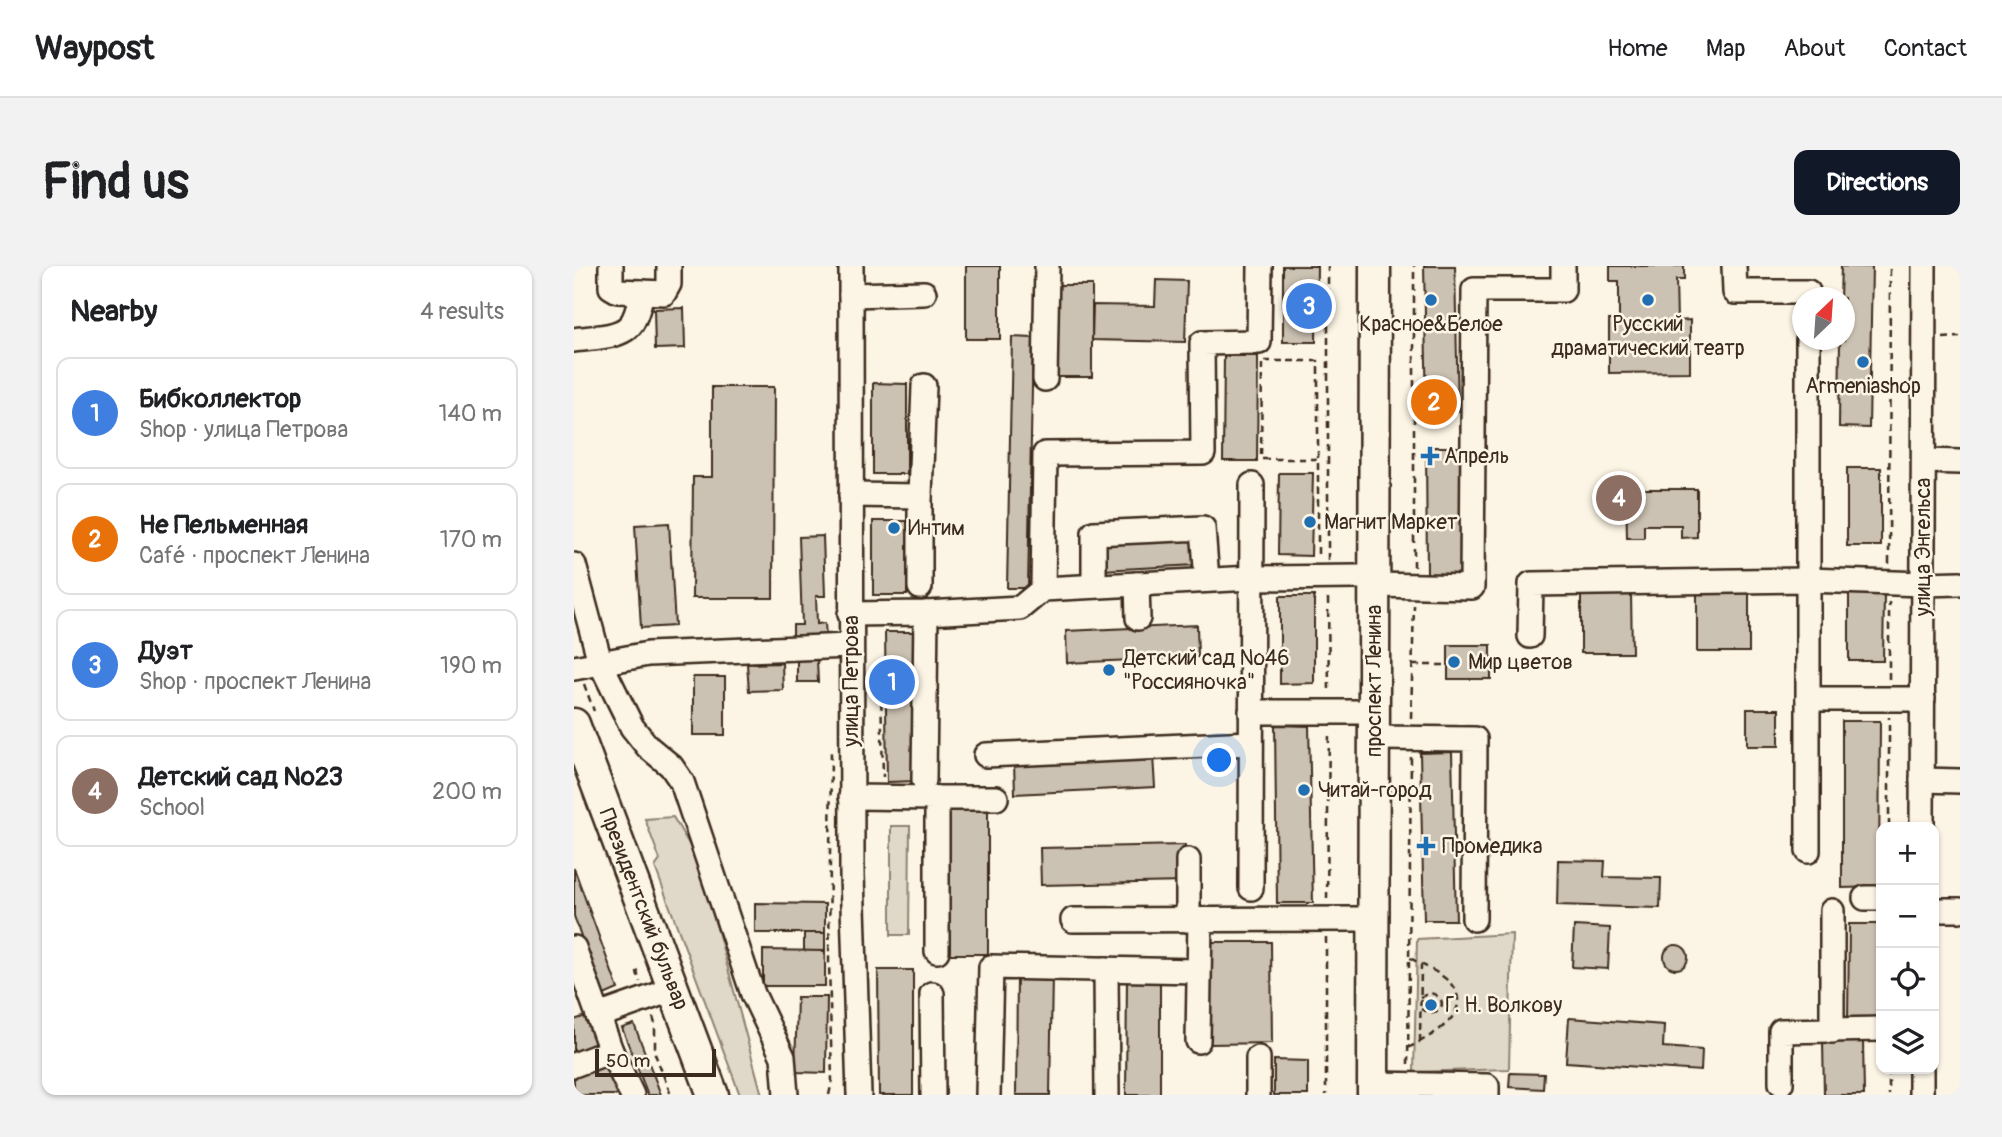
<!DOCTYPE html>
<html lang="en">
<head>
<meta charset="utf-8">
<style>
	:root { --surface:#fff; --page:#f2f2f2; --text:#202124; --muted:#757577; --line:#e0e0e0; --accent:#111827 }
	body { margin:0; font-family:Pangolin,sans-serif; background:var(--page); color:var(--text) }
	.controls { position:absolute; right:21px; bottom:21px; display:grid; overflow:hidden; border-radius:14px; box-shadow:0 2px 5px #0004 }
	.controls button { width:63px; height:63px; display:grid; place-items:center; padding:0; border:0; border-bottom:2px solid var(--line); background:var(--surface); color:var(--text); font:35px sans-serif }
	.compass { position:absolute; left:1218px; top:21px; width:63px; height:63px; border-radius:50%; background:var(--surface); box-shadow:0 2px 5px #0004; rotate:25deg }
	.scale { position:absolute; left:21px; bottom:18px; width:121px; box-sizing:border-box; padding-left:7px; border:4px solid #3b2a1e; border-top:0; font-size:19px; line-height:24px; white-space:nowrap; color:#3b2a1e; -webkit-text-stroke:5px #fcf5e5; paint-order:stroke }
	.you { position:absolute; left:646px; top:495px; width:24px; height:24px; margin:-18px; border:5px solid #fff; border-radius:50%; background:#1a73e8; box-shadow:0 0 0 10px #1a73e833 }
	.badge { display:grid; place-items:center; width:46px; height:46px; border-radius:50%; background:var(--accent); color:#fff; font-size:23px; font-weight:700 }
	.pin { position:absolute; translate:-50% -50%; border:4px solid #fff; box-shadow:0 2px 7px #0006 }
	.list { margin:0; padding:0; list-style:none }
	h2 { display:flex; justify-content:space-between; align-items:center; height:91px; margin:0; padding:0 28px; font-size:30px }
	h2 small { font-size:23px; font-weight:400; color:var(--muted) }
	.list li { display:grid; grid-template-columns:46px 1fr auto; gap:21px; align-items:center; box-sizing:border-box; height:112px; margin:0 14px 14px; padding:0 14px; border:2px solid var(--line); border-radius:14px }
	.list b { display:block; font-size:26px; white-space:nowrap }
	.list p { margin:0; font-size:23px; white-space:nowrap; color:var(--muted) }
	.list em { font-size:23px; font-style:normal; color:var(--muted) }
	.icon { flex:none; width:38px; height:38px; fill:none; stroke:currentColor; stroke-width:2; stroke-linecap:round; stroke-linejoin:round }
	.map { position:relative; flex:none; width:1386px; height:829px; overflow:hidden; border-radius:14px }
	header { display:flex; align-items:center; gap:42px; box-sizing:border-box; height:98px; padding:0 35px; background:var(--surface); border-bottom:2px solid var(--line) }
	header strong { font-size:33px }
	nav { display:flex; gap:38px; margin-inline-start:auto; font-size:24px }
	.intro { display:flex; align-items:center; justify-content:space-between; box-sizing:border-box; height:168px; padding:0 42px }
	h1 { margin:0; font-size:49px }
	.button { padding:18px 32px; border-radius:14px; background:var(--accent); color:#fff; font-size:24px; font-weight:700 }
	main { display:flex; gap:42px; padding:0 42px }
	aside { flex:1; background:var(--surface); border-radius:14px; box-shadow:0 2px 5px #0004 }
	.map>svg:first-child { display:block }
	.green { fill:#e0d8c8; stroke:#8e8173; stroke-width:2 }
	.building { fill:#ccc2b3; stroke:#3b2a1e; stroke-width:2 }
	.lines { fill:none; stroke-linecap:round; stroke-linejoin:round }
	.minor-casing { stroke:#3b2a1e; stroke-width:28 }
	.major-casing { stroke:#3b2a1e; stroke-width:35 }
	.path { stroke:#3b2a1e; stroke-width:2.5; stroke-dasharray:7 5; stroke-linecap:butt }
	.minor { stroke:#fcf5e5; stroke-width:23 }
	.major { stroke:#fcf5e5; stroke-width:30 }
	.poi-dot { fill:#1f6fb2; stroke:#fcf5e5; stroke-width:2.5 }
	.labels { text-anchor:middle; stroke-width:5; stroke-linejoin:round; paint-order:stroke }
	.poi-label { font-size:21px; fill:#3b2a1e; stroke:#fcf5e5; text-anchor:start }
	.street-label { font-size:21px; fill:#3b2a1e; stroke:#fcf5e5 }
</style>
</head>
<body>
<header>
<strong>Waypost</strong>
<nav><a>Home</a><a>Map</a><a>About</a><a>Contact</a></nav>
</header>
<div class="intro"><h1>Find us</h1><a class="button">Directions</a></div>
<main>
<aside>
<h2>Nearby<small>4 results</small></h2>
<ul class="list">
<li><span class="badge" style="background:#3f7fe0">1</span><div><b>Бибколлектор</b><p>Shop · улица Петрова</p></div><em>140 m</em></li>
<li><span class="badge" style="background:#e8710a">2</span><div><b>Не Пельменная</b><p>Café · проспект Ленина</p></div><em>170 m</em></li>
<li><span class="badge" style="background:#3f7fe0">3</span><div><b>Дуэт</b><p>Shop · проспект Ленина</p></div><em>190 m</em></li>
<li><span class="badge" style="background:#8d6e63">4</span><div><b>Детский сад №23</b><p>School</p></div><em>200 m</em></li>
</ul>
</aside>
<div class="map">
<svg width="1386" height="829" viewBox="0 0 1386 829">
	<rect width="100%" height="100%" fill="#fcf5e5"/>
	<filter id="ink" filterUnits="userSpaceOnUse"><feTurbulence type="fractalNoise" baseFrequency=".0143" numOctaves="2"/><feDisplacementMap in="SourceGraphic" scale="14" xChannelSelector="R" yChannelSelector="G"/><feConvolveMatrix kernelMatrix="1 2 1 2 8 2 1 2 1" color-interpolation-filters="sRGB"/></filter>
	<g filter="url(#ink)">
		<g class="green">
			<polygon points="99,551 125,595 188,829 166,829 81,601 86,594 71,553"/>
			<polygon points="317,560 336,560 335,669 317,669"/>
			<polygon points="938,668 935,803 840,806 843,673"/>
		</g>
		<g class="building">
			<rect x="392" y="0" width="34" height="73"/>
			<polygon points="709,0 743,0 742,76 709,76"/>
			<polygon points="850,0 881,0 884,145 853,145"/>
			<polygon points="1036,0 1110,0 1110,14 1102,14 1103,55 1116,54 1116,106 1035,107 1035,54 1045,54 1045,15 1036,15"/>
			<polygon points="1267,0 1298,1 1295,162 1265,161 1266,74 1270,74 1270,32 1266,32"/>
			<polygon points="582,14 613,15 611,76 518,74 519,39 581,40"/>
			<rect x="484" y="19" width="34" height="92"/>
			<polygon points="110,42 111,82 81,83 80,43"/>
			<polygon points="438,71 459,72 454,322 433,322"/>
			<polygon points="650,90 684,90 683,195 649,195"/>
			<polygon points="299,117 333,118 333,208 299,208"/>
			<polygon points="138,121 200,121 199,332 118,332 119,211 138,211"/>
			<polygon points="852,181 886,181 886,309 853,309"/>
			<rect x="1273" y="202" width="34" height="78"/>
			<polygon points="705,207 739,207 737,290 704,289"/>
			<polygon points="1052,223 1123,223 1123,271 1107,272 1107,259 1070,259 1070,272 1053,272"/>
			<rect x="299" y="255" width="34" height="74"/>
			<polygon points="95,257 101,360 67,362 61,259"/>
			<polygon points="621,268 622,299 528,304 527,272"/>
			<polygon points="249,270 251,330 242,330 243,358 251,357 252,372 219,373 219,359 228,359 225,271"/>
			<rect x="1123" y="326" width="52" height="60"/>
			<polygon points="1007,327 1057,327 1058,387 1007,387"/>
			<polygon points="1275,328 1310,328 1309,395 1275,395"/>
			<polygon points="706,330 740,330 740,417 706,418"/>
			<polygon points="623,359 624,391 493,397 492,365"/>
			<polygon points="311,366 342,366 343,515 313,516"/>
			<rect x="874" y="379" width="43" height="34"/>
			<polygon points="223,394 243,394 244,416 223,416"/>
			<polygon points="208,397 209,424 175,425 173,398"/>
			<rect x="119" y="411" width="32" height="58"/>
			<rect x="1173" y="443" width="32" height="37"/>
			<polygon points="1268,455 1306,455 1305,621 1268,622"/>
			<polygon points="701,459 735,460 739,637 703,637"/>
			<polygon points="878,486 882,654 850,654 846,487"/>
			<polygon points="579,490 581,521 441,528 440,497"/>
			<polygon points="371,538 414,539 414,688 371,688"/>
			<polygon points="611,579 612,616 467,619 466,582"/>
			<polygon points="984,594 1031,595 1030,611 1087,612 1086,642 983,639"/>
			<polygon points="0,602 44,723 28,730 0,650"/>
			<polygon points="181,637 251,638 251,667 181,667"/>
			<polygon points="1275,658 1307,658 1307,755 1274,755"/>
			<polygon points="1000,660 1036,662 1034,703 998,701"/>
			<rect x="230" y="667" width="21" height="18"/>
			<polygon points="634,676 697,676 698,777 636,778"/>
			<circle cx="1102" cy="691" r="12"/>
			<polygon points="189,684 251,685 251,720 189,720"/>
			<polygon points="304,704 339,704 339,829 305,829"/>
			<polygon points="443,707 478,708 476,829 442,829"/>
			<polygon points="553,711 586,711 586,829 552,829"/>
			<polygon points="223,731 253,731 252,807 221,806"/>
			<polygon points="15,749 26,779 0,789 0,754"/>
			<polygon points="995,752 1090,759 1089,781 1128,784 1127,805 992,796"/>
			<polygon points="60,758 87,829 74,829 48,762"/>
			<polygon points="1289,774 1290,829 1250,829 1249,775"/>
			<polygon points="700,794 734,795 734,829 700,829"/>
			<polygon points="39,796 49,826 42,829 0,829 0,810"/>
			<polygon points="936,807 970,808 969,823 935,821"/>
		</g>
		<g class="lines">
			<g class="minor-casing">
				<g id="minor">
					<polyline points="37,0 37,21 44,25 90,27 95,18 95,0"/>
					<polyline points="277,0 278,609 285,829"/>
					<polyline points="1160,0 1161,26 1234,26 1234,32"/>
					<polyline points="277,29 350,27"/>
					<path d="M 0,74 C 18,71 52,73 60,53 C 64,45 66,35 68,26"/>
					<polyline points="471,113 473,0"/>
					<polyline points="1350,195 1386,196"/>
					<polyline points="277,229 346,230"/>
					<polyline points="0,299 26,396 58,461 74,481 97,500 108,516 179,728 209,791 212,829"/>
					<polyline points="563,318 564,352"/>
					<polyline points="800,319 898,321 900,24 989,24 989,0"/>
					<polyline points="520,320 520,267 629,262 633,314"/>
					<polyline points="346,321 346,230 350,120"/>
					<polyline points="469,323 471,188 629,187 628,77 685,76 686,0"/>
					<polyline points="276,348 352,347 446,342 469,323 678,312 784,311"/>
					<polyline points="956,370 957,318 1234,314 1349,318 1386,317"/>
					<polyline points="0,402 74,388 276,380"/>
					<polyline points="1234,433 1349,433"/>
					<polyline points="677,446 785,446"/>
					<polyline points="801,472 901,473 900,653"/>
					<polyline points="412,489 677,477"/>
					<polyline points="350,514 352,347"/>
					<polyline points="1348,514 1386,515"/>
					<polyline points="277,531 363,532 363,685"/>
					<polyline points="363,532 422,532"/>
					<polyline points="1348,561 1350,0"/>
					<polyline points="1234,585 1234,74"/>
					<polyline points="677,622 678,219"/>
					<polyline points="1291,632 1307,632"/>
					<polyline points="1360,644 1386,644"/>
					<polyline points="499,654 784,653"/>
					<polyline points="614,654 614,594"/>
					<polyline points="0,682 37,785 58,829"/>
					<polyline points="532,703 533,829"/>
					<polyline points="358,728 359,829"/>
					<polyline points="24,750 86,728"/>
					<polyline points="1258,765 1258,645"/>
					<polyline points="624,775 626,654"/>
					<polyline points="0,799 37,785"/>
					<polyline points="1207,817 1207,765 1307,763"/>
					<polyline points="799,818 913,820 913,829"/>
					<polyline points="414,829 417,701 624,705"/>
					<polyline points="684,829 684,792"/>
					<polyline points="1347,829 1347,803"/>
				</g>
			</g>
			<g class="major-casing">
				<g id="major">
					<polyline points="0,458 139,829"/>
					<polyline points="799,829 801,0"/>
				</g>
			</g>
			<g class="path">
				<polyline points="1369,72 1386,71"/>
				<polyline points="743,193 687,193 688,95 744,95 744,291"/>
				<polyline points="754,294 754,0"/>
				<polyline points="1315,298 1316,0"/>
				<polyline points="840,301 840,0"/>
				<polyline points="754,332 755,427"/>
				<polyline points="839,399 874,399"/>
				<polyline points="1315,413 1315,336"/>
				<polyline points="10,418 20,445"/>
				<polyline points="296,421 307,423 309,511"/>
				<polyline points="837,452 840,339"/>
				<polyline points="1315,561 1315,451"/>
				<polyline points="753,633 755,465"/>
				<polyline points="752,671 752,829"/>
				<polyline points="65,705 63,706 66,716"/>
				<path d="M 846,731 L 857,727 C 877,733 867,754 847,743"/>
				<polyline points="79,751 81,758 81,788 97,829"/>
				<polyline points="846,776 847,699"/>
				<path d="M 834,782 C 855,771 902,748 877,718 C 867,706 848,700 835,691"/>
				<polyline points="834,798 837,490"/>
				<polyline points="1315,803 1315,829"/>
				<polyline points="255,829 258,815 255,696 257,483"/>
			</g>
			<use href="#minor" class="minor"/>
			<use href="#major" class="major"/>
		</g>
	</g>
	<g class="poi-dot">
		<circle cx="857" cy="34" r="7"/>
		<circle cx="1074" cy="34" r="7"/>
		<circle cx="1289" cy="96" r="7"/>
		<path d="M852.5 179.5h7v7h7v7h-7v7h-7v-7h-7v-7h7z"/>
		<circle cx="736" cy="256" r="7"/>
		<circle cx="320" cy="262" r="7"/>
		<circle cx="880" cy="396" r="7"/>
		<circle cx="535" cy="404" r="7"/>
		<circle cx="730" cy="524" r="7"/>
		<path d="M848.5 569.5h7v7h7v7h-7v7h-7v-7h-7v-7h7z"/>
		<circle cx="857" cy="739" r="7"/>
	</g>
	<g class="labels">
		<g class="poi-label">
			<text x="857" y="65" text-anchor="middle">Красное&amp;Белое</text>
			<text x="1074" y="65" text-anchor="middle">Русский<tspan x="1074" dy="24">драматический театр</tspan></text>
			<text x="1289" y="127" text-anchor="middle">Armeniashop</text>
			<text x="870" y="197">Апрель</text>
			<text x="750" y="263">Магнит Маркет</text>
			<text x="334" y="269">Интим</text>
			<text x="549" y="399">Детский сад №46<tspan x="549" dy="24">"Россияночка"</tspan></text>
			<text x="894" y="403">Мир цветов</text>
			<text x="744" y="531">Читай-город</text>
			<text x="868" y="587">Промедика</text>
			<text x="871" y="746">Г. Н. Волкову</text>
		</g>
		<g class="street-label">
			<text transform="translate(1349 281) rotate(-90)" y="7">улица Энгельса</text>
			<text transform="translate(277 415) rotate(-90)" y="7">улица Петрова</text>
			<text transform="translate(800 415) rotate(-90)" y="7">проспект Ленина</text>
			<text transform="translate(70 643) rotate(69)" y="7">Президентский бульвар</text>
		</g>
	</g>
</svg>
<div class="controls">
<button>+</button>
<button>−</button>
<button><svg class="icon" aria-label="locate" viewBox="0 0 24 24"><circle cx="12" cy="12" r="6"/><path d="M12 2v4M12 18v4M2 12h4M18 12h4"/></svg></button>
<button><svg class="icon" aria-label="layers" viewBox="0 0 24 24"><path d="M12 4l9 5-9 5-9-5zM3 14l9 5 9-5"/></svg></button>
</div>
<svg class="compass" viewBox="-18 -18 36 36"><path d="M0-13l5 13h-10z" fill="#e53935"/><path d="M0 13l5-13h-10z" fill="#757577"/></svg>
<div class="scale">50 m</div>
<div class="you"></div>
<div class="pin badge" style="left:318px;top:416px;background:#3f7fe0">1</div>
<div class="pin badge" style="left:860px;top:136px;background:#e8710a">2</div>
<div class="pin badge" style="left:735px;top:40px;background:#3f7fe0">3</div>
<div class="pin badge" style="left:1045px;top:232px;background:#8d6e63">4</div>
</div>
</main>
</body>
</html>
